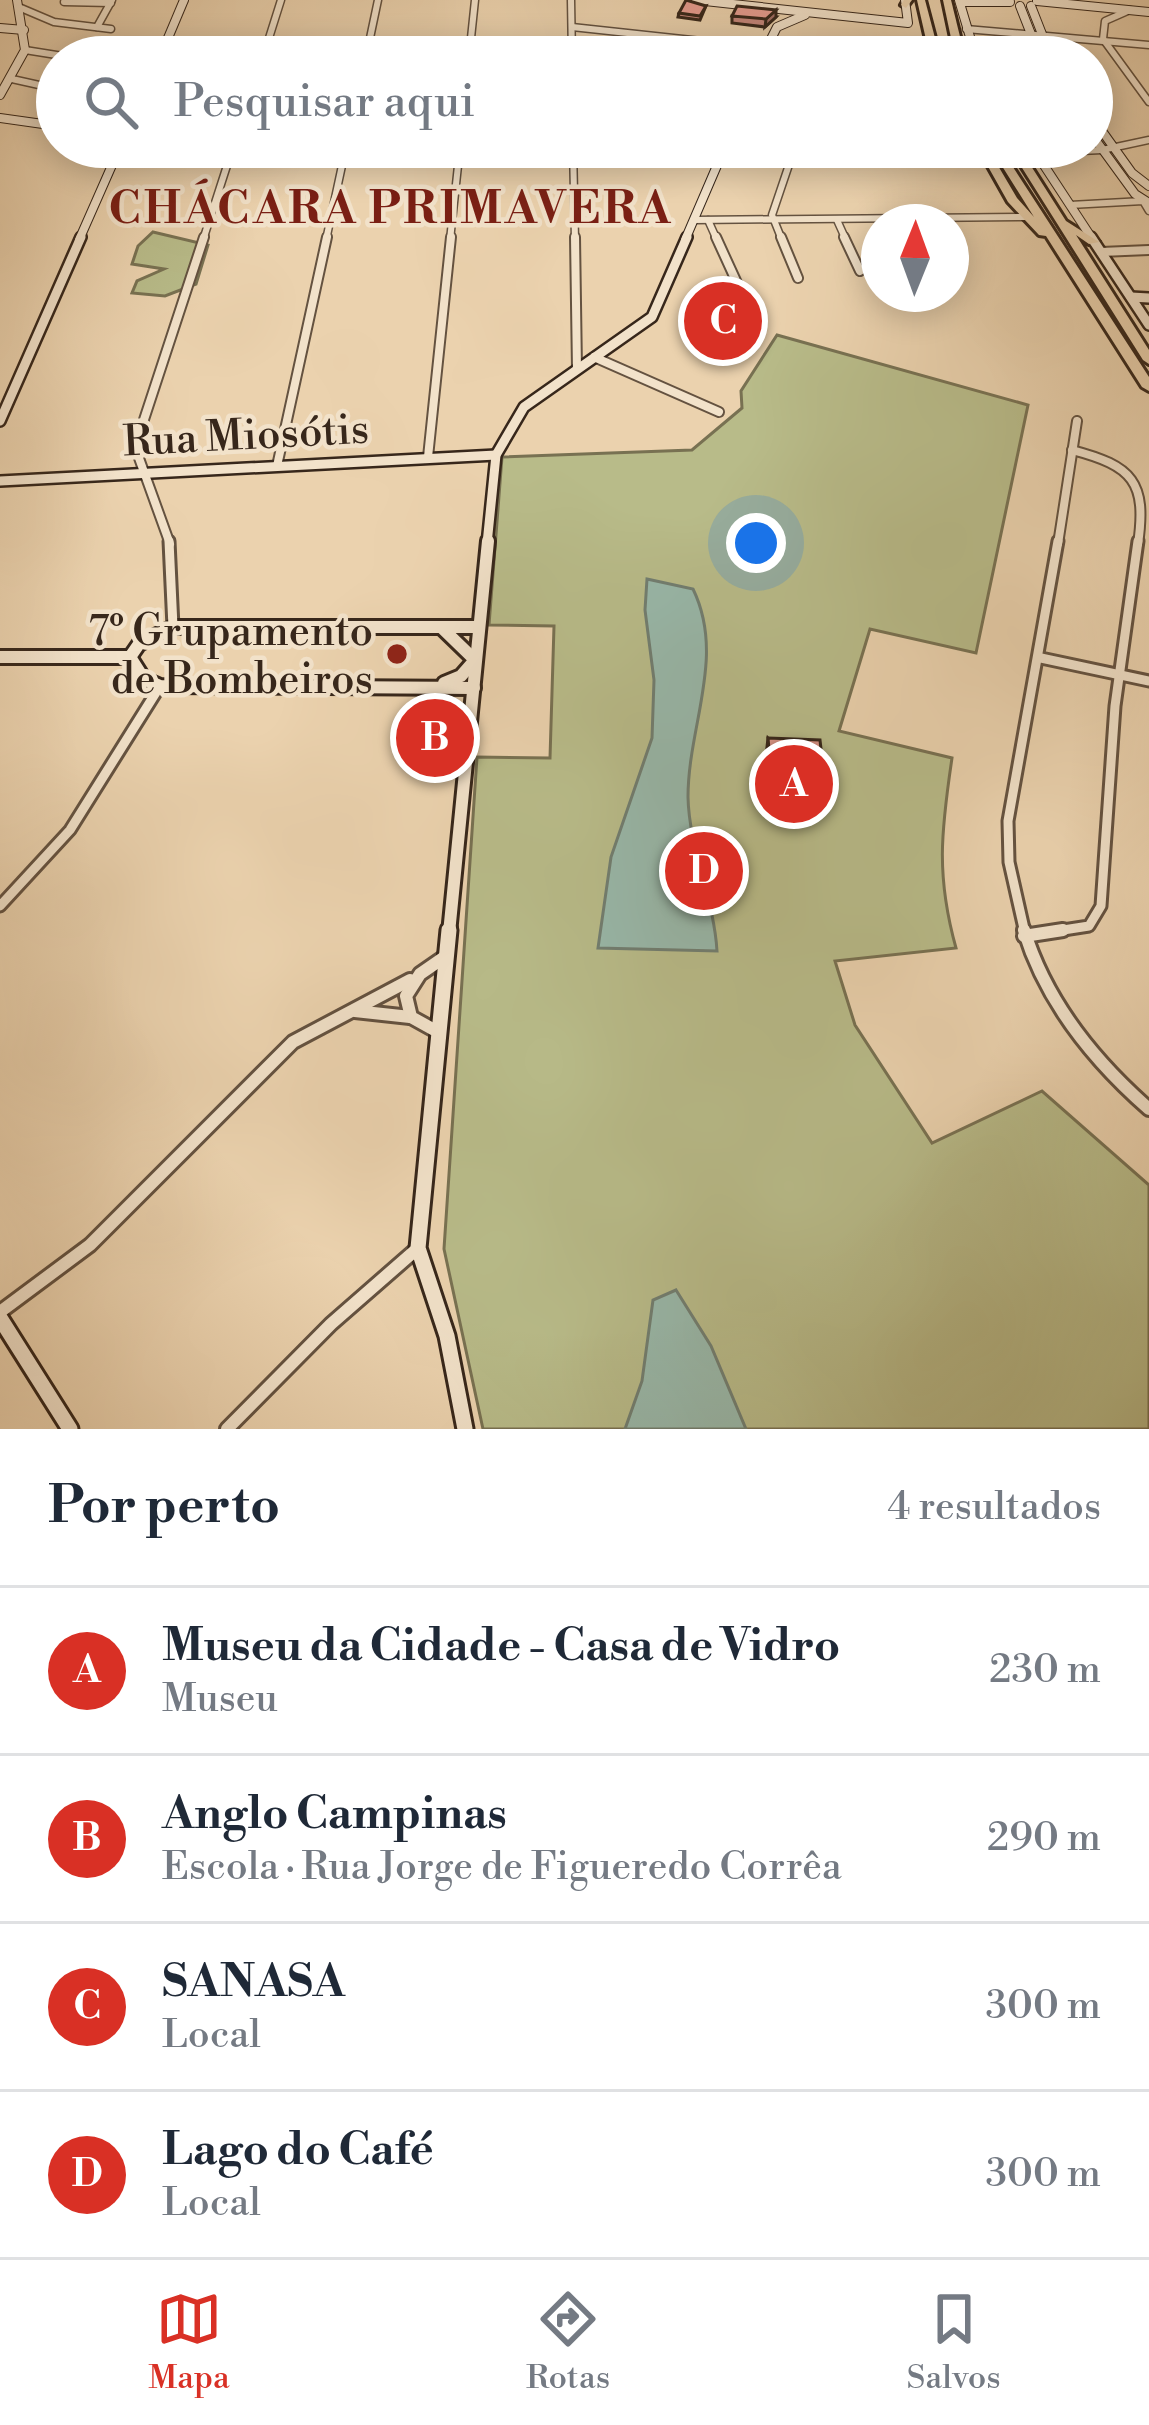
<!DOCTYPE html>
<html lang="pt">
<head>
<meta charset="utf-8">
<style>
	:root { --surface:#fff; --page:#f2f2f3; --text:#1f2937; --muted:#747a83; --line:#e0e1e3; --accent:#d93025 }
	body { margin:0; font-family:"Libre Bodoni",serif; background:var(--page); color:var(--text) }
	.compass { position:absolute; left:861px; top:204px; width:108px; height:108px; border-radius:50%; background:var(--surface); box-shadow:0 6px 30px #0003; rotate:1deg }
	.you { position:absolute; left:756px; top:543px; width:42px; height:42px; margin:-30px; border:9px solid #fff; border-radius:50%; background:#1a73e8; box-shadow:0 0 0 18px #1a73e833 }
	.badge { display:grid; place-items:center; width:78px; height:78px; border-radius:50%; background:var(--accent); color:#fff; font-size:39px; font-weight:700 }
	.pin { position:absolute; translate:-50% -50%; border:6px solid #fff; box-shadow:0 3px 12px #0006 }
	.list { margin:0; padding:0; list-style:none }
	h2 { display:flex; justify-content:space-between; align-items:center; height:156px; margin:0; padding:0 48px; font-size:51px }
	h2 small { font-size:39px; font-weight:400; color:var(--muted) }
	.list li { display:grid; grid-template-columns:78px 1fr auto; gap:36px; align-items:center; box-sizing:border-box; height:168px; padding:0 48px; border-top:3px solid var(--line) }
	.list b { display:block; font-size:45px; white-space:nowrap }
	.list p { margin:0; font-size:39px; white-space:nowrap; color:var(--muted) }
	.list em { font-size:39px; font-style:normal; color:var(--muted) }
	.icon { flex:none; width:66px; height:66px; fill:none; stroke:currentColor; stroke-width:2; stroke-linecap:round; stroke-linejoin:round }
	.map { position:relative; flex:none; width:1149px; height:1429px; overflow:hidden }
	.search { position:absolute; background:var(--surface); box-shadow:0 6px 30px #0003; left:36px; right:36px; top:36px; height:132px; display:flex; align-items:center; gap:30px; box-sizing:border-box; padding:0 42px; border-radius:66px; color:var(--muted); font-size:45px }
	.sheet { height:828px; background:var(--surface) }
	nav { display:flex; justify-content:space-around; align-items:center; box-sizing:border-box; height:168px; border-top:3px solid var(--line); background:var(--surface); font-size:33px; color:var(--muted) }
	nav a { display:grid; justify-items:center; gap:6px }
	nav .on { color:var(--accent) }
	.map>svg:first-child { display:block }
	.green { fill:#b8bb89; stroke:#787152; stroke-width:3 }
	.water { fill:#98b8aa; stroke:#717e71; stroke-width:3 }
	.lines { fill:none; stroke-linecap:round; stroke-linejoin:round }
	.street-far3-casing { stroke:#645240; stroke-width:9 }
	.street-far2-casing { stroke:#645240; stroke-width:12 }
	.street-far1-casing { stroke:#645240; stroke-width:15 }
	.street-casing { stroke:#645240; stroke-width:18 }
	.secondary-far3-casing { stroke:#37271b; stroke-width:10 }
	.secondary-far2-casing { stroke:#37271b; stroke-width:14 }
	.secondary-far1-casing { stroke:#37271b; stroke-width:18 }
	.secondary-casing { stroke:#37271b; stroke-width:21 }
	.highway-casing { stroke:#37271b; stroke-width:6 }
	.street-far3 { stroke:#f2e2ca; stroke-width:6 }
	.street-far2 { stroke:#f2e2ca; stroke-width:8 }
	.street-far1 { stroke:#f2e2ca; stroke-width:9 }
	.street { stroke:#f2e2ca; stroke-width:12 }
	.secondary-far3 { stroke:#f2e2ca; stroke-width:8 }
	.secondary-far2 { stroke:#f2e2ca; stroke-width:9 }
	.secondary-far1 { stroke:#f2e2ca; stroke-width:12 }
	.secondary { stroke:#f2e2ca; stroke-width:15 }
	.highway { fill:#ebd2ae; fill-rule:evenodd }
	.wall { fill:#c6877d; stroke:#37271b; stroke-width:3 }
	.shaded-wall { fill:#a16e66; stroke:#37271b; stroke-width:3 }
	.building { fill:#e69d91; stroke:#37271b; stroke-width:3 }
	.poi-dot { fill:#8f2418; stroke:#f2e2ca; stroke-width:4.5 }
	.labels { text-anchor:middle; stroke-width:9; stroke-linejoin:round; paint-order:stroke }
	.street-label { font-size:42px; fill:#37271b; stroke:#f2e2ca }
	.poi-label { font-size:42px; fill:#37271b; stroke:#f2e2ca; text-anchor:end }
	.far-district-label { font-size:45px; font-weight:bold; letter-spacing:3px; fill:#7a1f14; stroke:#f2e2ca }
</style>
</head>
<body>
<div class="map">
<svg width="1149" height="1429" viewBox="0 0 1149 1429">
	<rect width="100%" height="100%" fill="#ebd2ae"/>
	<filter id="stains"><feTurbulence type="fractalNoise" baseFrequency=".00167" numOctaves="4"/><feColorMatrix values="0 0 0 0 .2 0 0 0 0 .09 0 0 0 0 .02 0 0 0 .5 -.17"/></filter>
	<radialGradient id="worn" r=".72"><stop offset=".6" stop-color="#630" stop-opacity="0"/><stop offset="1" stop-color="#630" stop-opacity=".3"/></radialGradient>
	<g class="green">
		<polygon points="153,232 208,245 196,284 165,296 132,293 137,281 164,269 132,264 138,246"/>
		<path d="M 777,335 L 1028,405 L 976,653 L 870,629 L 839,731 L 952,758 C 941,832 936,876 956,948 L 835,961 L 855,1025 L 932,1143 L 1042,1091 L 1149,1185 L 1149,1429 L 483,1429 L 444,1249 L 477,757 L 550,758 L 554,626 L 489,625 L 502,457 L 692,450 L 742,408 L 741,391 Z"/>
	</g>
	<g class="water">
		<path d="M 647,579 L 693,589 C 726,657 688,725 688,797 C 689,848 714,899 717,951 L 598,948 L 611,857 L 652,738 L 654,680 L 645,610 Z"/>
		<polygon points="676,1290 711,1346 746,1429 625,1429 642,1381 653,1300"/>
	</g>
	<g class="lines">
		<g class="street-far3-casing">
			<g id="street-far3">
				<polyline points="571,0 572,57"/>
				<polyline points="64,2 111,3"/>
				<polyline points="21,8 54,22 111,29"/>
				<polyline points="1130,10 1105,21 1103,39 1149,102"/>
				<polyline points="97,27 112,0"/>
				<polyline points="572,27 766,48"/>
				<polyline points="966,29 1149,45"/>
				<polyline points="25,50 69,57"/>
				<polyline points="263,57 281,0"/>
				<polyline points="366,57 378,0"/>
				<polyline points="469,57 475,0"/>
				<polyline points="12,79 57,89"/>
				<polyline points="573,147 575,240"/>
				<polyline points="1036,153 1102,150 1149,140"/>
				<polyline points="1070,205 1143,201 1149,211"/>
				<polyline points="694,220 1025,217"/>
				<polyline points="708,220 717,240"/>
				<polyline points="837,220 846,240"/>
				<polyline points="203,240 233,147"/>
				<polyline points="326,240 346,147"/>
				<polyline points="450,240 460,147"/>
				<polyline points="782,240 772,215 795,147"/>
			</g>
		</g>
		<g class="street-far2-casing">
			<g id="street-far2">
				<polyline points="575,237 577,369"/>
				<polyline points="716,237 743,296 737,324"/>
				<polyline points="781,237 798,278"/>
				<polyline points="844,237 860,271"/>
				<polyline points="1101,252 1149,250"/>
				<polyline points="594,357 719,412"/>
				<path d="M 1072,450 C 1133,466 1147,482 1138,544"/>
				<polyline points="428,457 451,237"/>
				<polyline points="277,466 327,237"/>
				<polyline points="170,544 135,447 204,237"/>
				<polyline points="1058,544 1077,421"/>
			</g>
		</g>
		<g class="street-far1-casing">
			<g id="street-far1">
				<polyline points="169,541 173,627"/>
				<polyline points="1041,658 1149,681"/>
				<polyline points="0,906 70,830 160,686"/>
				<polyline points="1025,933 1009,862 1008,821 1058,541"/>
				<polyline points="1044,933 1089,926 1101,906 1115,706 1138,541"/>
			</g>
		</g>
		<g class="street-casing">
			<g id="street">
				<path d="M 1024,930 C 1046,1002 1093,1060 1149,1109"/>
				<polyline points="1024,936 1063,930"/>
				<polyline points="355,1011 410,1017"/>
				<polyline points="438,1032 411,1017 406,996 420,974 446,956"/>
				<polyline points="0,1312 90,1245 293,1042 410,980"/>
				<polyline points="227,1429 331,1324 418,1248"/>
			</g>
		</g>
		<g class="secondary-far3-casing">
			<g id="secondary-far3">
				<polyline points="696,0 908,23 905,0"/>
				<polyline points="959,0 976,57"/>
				<polyline points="1037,1 1149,12"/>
				<polyline points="960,2 1010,2"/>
				<polyline points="1020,6 1040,57"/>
				<polyline points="1031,6 1051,57"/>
				<polyline points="0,28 24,30"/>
				<polyline points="160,57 184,0"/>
				<polyline points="762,57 777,27 805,15"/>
				<polyline points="0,95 25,50 17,0"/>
				<polyline points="1092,117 1132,173 1149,186"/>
				<polyline points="0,118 57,126"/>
				<polyline points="1092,135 1135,194 1149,203"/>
				<polyline points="1032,147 1093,240"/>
				<polyline points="79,240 120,147"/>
				<polyline points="685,240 725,147"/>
			</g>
		</g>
		<g class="secondary-far2-casing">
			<g id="secondary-far2">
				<polyline points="1091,237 1149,325"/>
				<polyline points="1131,297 1149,298"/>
				<polyline points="0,421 81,237"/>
				<polyline points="0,481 496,455"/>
				<polyline points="487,544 496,455 524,407 652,317 687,237"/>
			</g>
		</g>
		<g class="secondary-far1-casing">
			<g id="secondary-far1">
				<polyline points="442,628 475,660 461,676 444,683"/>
				<polyline points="0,657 130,657"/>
				<polyline points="130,657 144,679 160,686 474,688"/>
				<polyline points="130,657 139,644 173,627 477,627"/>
				<polyline points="449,933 488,541"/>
			</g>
		</g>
		<g class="secondary-casing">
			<g id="secondary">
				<polyline points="449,930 418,1248 447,1336 465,1429"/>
				<polyline points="0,1318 70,1429"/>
			</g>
		</g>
		<g class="highway-casing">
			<g id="highway">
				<polygon points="904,0 912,0 906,8 901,5"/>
				<polygon points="917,0 925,0 940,57 930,57"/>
				<polygon points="943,0 951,0 965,57 955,57"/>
				<polygon points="977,147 987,147 1017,198 1034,217 990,147 1000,147 1149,377 1149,391 1142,387 1046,236 1039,235 1008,202"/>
				<polygon points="1009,147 1019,147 1066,221 1099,242 1089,244 1076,235 1149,350 1149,364 1143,360"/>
			</g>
		</g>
		<use href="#street-far3" class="street-far3"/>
		<use href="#street-far2" class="street-far2"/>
		<use href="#street-far1" class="street-far1"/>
		<use href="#street" class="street"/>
		<use href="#secondary-far3" class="secondary-far3"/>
		<use href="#secondary-far2" class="secondary-far2"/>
		<use href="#secondary-far1" class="secondary-far1"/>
		<use href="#secondary" class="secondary"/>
		<use href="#highway" class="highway"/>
	</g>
	<g class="wall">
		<polygon points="706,6 700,20 678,17 679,13"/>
		<polygon points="732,16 776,17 765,27 732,23"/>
		<polygon points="768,738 826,793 822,811 770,810 766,756"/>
	</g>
	<polygon class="shaded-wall" points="776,10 776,17 765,27 766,19"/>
	<g class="building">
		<polygon points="686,0 706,6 700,16 679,13"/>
		<polygon points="737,6 776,10 766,19 732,16"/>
		<polygon points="768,738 820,740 826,793 773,792"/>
	</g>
	<circle class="poi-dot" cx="397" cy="654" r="12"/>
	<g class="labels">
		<g class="street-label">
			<text transform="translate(246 434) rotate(-3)" y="15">Rua Miosótis</text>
		</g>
		<g class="poi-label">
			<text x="373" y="645">7º Grupamento<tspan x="373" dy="48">de Bombeiros</tspan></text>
		</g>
		<g class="far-district-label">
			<text x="391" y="223">CHÁCARA PRIMAVERA</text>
		</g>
	</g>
	<rect width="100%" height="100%" filter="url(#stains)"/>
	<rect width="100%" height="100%" fill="url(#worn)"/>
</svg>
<svg class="compass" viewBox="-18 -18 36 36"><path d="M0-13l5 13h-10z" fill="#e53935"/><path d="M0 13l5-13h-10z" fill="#747a83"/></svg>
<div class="you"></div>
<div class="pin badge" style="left:794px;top:784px">A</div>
<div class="pin badge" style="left:435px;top:738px">B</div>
<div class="pin badge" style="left:723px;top:321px">C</div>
<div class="pin badge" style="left:704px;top:871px">D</div>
<div class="search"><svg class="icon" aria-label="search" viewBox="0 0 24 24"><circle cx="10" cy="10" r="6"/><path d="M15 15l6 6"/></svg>Pesquisar aqui</div>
</div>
<section class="sheet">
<h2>Por perto<small>4 resultados</small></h2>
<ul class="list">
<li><span class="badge">A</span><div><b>Museu da Cidade - Casa de Vidro</b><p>Museu</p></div><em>230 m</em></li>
<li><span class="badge">B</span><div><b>Anglo Campinas</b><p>Escola · Rua Jorge de Figueredo Corrêa</p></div><em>290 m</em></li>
<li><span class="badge">C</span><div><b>SANASA</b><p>Local</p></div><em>300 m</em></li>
<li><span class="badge">D</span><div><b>Lago do Café</b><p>Local</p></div><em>300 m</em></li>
</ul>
</section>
<nav>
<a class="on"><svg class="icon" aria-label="map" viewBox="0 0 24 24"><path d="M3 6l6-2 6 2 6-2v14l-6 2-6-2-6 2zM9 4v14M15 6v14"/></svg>Mapa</a>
<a><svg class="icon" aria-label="directions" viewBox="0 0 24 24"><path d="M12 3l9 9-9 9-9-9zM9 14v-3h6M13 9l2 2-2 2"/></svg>Rotas</a>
<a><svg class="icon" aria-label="saved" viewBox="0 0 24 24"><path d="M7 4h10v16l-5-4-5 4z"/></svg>Salvos</a>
</nav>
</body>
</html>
